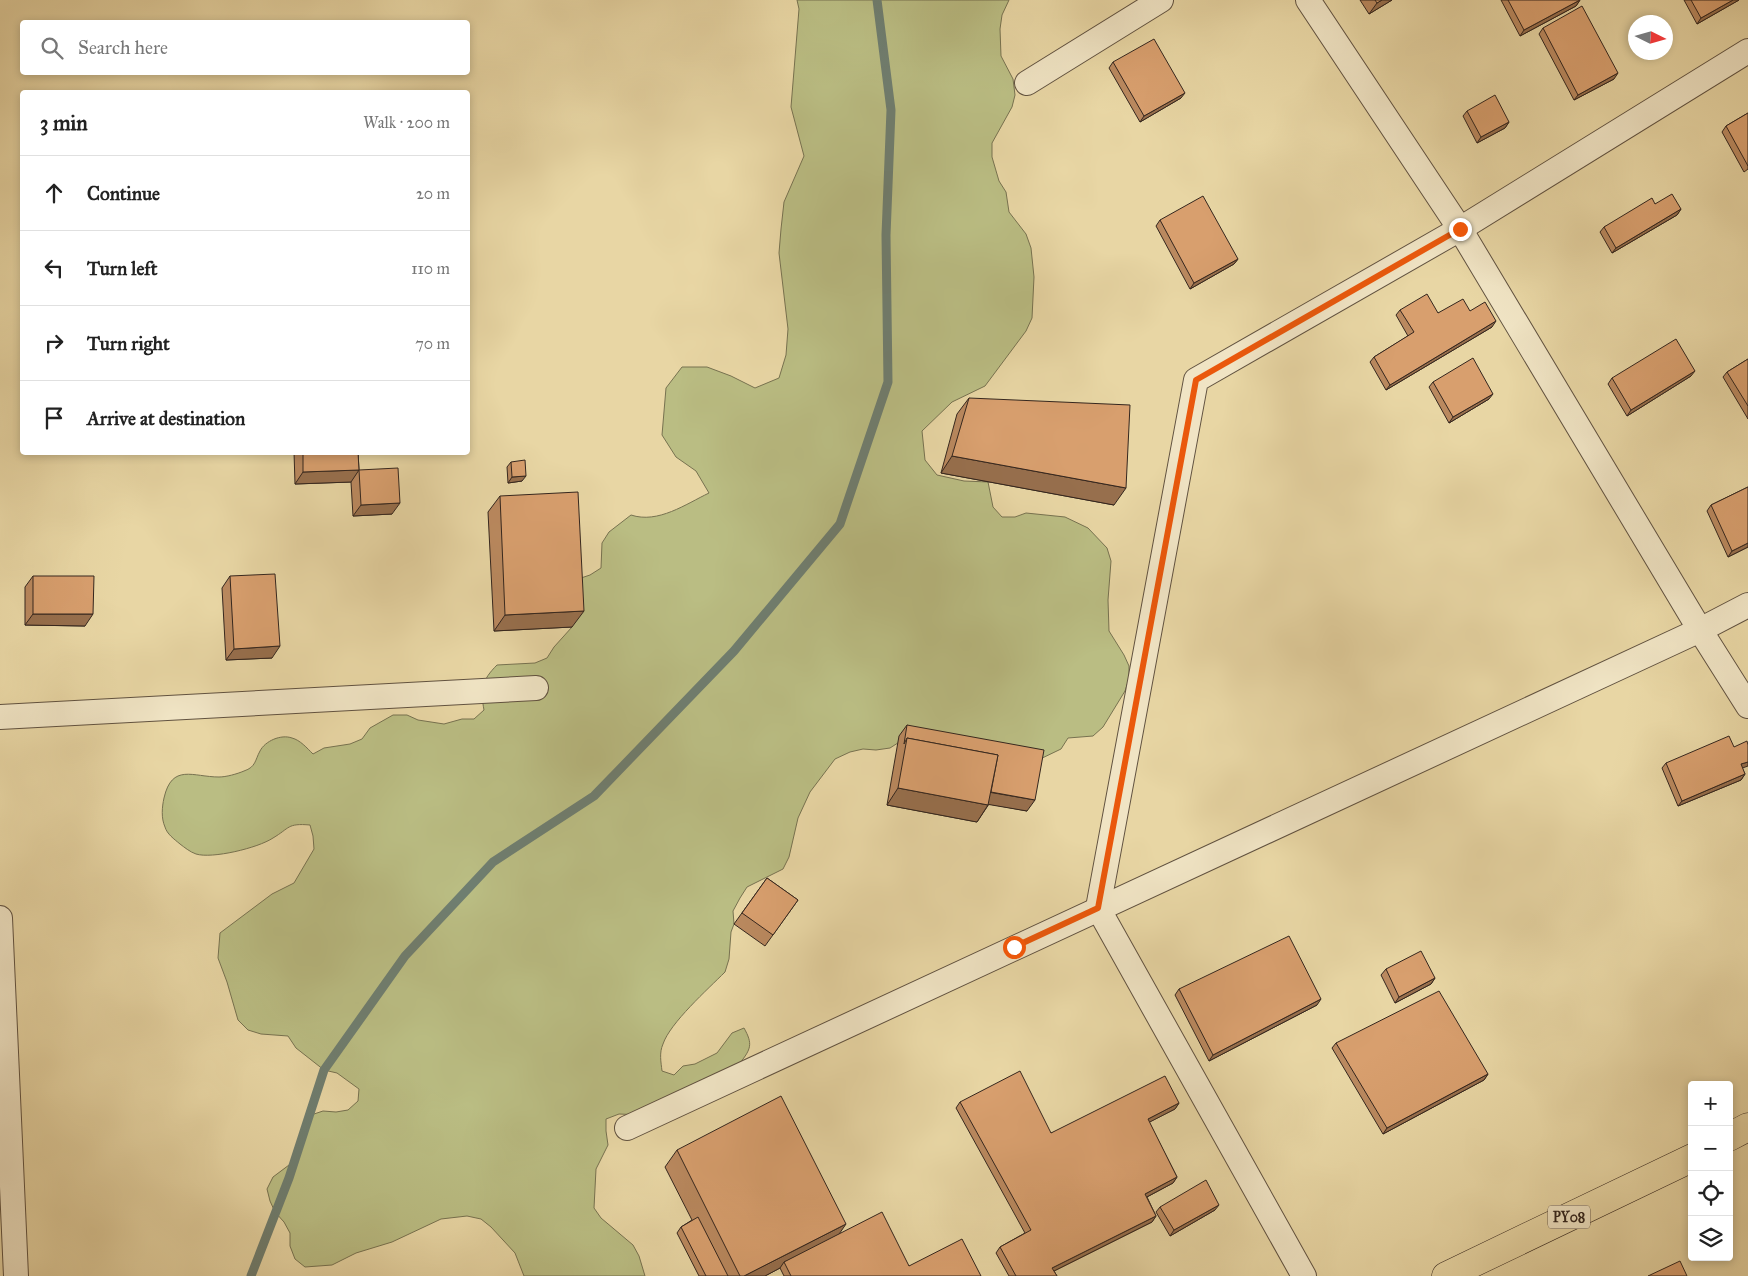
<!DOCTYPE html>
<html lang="en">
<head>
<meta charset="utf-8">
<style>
	:root { --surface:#fff; --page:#f6f6f6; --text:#222; --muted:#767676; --line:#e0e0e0 }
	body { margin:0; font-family:"IM FELL Great Primer",serif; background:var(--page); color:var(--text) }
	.controls { position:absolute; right:15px; bottom:15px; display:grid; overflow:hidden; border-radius:5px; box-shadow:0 2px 8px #0003 }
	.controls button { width:45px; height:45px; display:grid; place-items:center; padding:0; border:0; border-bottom:1px solid var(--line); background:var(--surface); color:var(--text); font:25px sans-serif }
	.compass { position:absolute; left:1628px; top:15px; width:45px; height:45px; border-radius:50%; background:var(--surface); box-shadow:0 2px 8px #0003; rotate:95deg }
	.stop { position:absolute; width:15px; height:15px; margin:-11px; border:4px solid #ea580c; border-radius:50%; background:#fff }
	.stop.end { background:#ea580c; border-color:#fff; box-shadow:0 1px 5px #0008 }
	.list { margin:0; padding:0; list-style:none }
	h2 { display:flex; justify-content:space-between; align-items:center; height:65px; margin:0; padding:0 20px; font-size:21px }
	h2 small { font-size:16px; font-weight:400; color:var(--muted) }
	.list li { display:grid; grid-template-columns:32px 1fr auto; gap:15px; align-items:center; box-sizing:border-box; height:75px; padding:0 20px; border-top:1px solid var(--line) }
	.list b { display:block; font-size:19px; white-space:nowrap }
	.list em { font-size:16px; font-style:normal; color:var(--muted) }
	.icon { flex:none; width:28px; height:28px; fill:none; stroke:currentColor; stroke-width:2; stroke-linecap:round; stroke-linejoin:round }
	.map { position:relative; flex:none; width:1748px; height:1276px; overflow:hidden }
	.search { position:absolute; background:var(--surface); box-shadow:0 2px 8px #0003; left:20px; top:20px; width:450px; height:55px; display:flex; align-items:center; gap:12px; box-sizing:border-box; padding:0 18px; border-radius:5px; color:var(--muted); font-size:19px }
	.panel { position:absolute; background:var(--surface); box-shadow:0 2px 8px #0003; left:20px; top:90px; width:450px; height:365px; border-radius:5px }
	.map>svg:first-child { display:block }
	.green { fill:#babd83; stroke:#777250 }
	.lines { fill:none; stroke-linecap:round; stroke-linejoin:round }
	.stream { stroke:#6f7e70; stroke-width:9 }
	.street-casing { stroke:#615240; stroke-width:26 }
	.highway-casing { stroke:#34261e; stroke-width:29 }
	.street { stroke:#f0e4c4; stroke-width:24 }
	.highway { stroke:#e8d6a4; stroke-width:28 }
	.wall { fill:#ba895f; stroke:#34261e }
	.shaded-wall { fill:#976f4d; stroke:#34261e }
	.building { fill:#d89f6e; stroke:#34261e }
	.route { stroke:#ea580c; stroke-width:6 }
	.labels { text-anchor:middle; stroke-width:4; stroke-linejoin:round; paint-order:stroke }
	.shield { fill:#f0e4c4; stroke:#6c5f50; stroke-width:1 }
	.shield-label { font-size:14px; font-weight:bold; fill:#34261e }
</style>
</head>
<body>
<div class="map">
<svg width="1748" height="1276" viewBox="0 0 1748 1276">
	<rect width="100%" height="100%" fill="#e8d6a4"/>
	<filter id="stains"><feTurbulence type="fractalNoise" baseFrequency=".004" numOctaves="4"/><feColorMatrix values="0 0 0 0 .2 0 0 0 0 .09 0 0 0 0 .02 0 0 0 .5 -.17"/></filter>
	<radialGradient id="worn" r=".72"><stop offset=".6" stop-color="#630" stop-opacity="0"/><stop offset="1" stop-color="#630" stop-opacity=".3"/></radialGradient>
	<path class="green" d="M 797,0 L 1009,0 L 1002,15 L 1000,29 L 1001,56 L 1013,79 L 1015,95 L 1012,107 L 992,143 L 992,157 L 999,181 L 1006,192 L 1009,212 L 1026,234 L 1031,248 L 1034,277 L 1032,318 L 1026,331 L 985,386 L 952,402 L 922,431 L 925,460 L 937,475 L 964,481 L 988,482 L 993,507 L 1002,517 L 1015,517 L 1026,513 L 1065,517 L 1088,528 L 1107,548 L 1111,561 L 1108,600 L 1109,631 L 1124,655 L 1129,666 L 1129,679 L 1125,691 L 1103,727 L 1093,736 L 1068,738 L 1061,749 L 1036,761 L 901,741 L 890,748 L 876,750 L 863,749 L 850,752 L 835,759 L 810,792 L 798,818 L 789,857 L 783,869 L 747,887 L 740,898 L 733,911 L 734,924 L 731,932 L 729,959 L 725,972 C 708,989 670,1023 663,1044 C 659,1053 661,1062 662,1071 L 674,1075 L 683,1066 L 695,1064 L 717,1053 L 732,1033 L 744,1028 C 753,1044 751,1049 740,1063 L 644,1115 L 619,1114 L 606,1119 L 606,1131 L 608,1145 L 596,1169 L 594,1208 L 601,1218 L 633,1245 L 639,1256 L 645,1276 L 524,1276 L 515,1253 L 491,1227 L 481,1219 L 467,1216 L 441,1219 L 392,1242 L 356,1253 L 332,1265 L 305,1267 L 295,1259 L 290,1246 L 290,1233 L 284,1222 L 275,1212 L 270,1201 L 267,1189 L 273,1177 L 293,1162 L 299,1152 L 304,1127 L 311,1115 L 323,1111 L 336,1112 L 348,1110 L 358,1101 L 359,1089 L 337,1073 L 324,1070 L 296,1048 L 288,1036 L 261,1034 L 248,1030 L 238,1020 L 227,982 L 218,958 L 220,933 L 272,894 L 294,883 L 314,849 L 313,836 L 310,825 C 287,823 290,828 273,838 C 258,848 212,859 196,854 C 190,852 184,847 180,844 C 174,839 167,834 165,827 C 161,818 162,807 164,798 C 172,763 193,777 219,777 C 226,777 237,774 244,771 C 256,767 255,760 260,751 C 265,741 281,734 292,738 C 300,740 307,748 313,754 L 324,748 L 350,744 L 362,739 L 370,728 L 393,715 L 407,715 L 418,720 L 444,724 L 462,719 L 474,719 L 484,710 C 480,689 482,680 497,665 L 535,663 L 547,658 L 554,647 L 572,627 L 578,579 L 590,575 L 601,568 L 602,543 L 609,532 L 631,515 C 658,524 686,504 709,493 L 696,471 L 676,457 L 662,435 L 666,388 L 682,367 L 707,367 L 731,376 L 755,388 L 779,378 L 786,355 L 788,329 L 779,253 L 781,229 L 784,202 L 804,156 L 791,107 L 799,9 Z"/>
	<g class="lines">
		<polyline class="stream" points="251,1276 289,1178 324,1070 405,956 493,862 594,796 734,651 840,524 888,382 886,235 891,110 877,0"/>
		<g class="street-casing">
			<g id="street">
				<polyline points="1308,0 1460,229 1700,630 1748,706"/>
				<polyline points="1027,83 1161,0"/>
				<polyline points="0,717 536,688"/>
				<polyline points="0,918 16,1276"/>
				<polyline points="627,1128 1700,630 1748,605"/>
				<polyline points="1304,1276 1098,908 1196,380 1460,229 1748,51"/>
			</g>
		</g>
		<g class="highway-casing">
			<g id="highway">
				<polyline points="1729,1137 1748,1127"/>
				<polyline points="1446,1276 1692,1158"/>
			</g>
		</g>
		<use href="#street" class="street"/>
		<use href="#highway" class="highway"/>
	</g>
	<g class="wall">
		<polygon points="1360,0 1392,0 1369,14"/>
		<polygon points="1501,0 1580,0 1576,6 1520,36"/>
		<polygon points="1684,0 1739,0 1697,24"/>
		<polygon points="1543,28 1614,79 1574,100 1539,34"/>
		<polygon points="1113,62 1181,98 1140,122 1109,68"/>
		<polygon points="1467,111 1509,122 1505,128 1477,143 1463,116"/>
		<polygon points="1748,113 1748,169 1744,172 1722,132 1726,126"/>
		<polygon points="1655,204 1681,209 1677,215 1612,253 1600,232 1604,227"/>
		<polygon points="1160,220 1238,259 1234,264 1190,289 1156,226"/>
		<polygon points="1400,310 1438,313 1470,311 1492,327 1386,390 1370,362 1374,357 1408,336 1396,315"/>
		<polygon points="1748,359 1748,419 1723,377 1727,372"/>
		<polygon points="22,363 22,407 21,365"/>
		<polygon points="1691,376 1627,416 1608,384 1612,378"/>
		<polygon points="1433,382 1489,399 1449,423 1429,387"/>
		<polygon points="969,398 1114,505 941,473 957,414"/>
		<polygon points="294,452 358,452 359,470 392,514 353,516 351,482 295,484"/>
		<polygon points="511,462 522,481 508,483 507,467"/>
		<polygon points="1748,487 1748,547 1728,557 1707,511 1711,505"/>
		<polygon points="500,496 572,627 494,631 488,512"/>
		<polygon points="33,576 85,626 25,625 25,587"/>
		<polygon points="230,576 272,658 226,660 222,588"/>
		<polygon points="907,725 1027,811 989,804 977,822 887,805 899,736"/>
		<polygon points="1666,763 1742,768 1745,774 1741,780 1678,806 1662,768"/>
		<polygon points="767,878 798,900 765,946 734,924"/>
		<polygon points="1386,969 1435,978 1431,984 1395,1003 1381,975"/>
		<polygon points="1179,989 1317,1005 1209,1061 1175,995"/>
		<polygon points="1336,1043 1488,1074 1484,1080 1383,1134 1332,1048"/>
		<polygon points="960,1102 1051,1133 1179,1103 1175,1109 1149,1122 1177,1177 1173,1183 1147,1197 1156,1216 1152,1222 1054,1271 1057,1276 1009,1276 996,1253 1000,1247 1025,1233 956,1108"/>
		<polygon points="677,1150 839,1234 909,1266 981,1276 784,1276 780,1268 765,1276 699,1276 677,1233 681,1227 692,1220 665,1167"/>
		<polygon points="1160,1207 1215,1210 1170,1236 1156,1212"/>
	</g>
	<g class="shaded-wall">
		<polygon points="1382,0 1392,0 1369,14 1377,3"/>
		<polygon points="1580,0 1576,6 1520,36 1524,30"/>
		<polygon points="1733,0 1739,0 1697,24 1701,18"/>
		<polygon points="1618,73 1614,79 1574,100 1578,95"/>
		<polygon points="1185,93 1181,98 1140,122 1144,116"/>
		<polygon points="1509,122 1505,128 1477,143 1481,137"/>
		<polygon points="1681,209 1677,215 1612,253 1616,248"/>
		<polygon points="1238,259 1234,264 1190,289 1194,283"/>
		<polygon points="1496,321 1492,327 1386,390 1390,385"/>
		<polygon points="1695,371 1691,376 1627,416 1631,410"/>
		<polygon points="1493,394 1489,399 1449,423 1453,417"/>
		<polygon points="952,456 1126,488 1114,505 941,473"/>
		<polygon points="359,470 351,482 295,484 303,472"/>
		<polygon points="526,476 522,481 508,483 512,477"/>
		<polygon points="400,503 392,514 353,516 361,505"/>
		<polygon points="1748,543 1748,547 1728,557 1732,551"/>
		<polygon points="584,611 572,627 494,631 505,615"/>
		<polygon points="33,614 93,614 85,626 25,625"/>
		<polygon points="280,646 272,658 226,660 234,649"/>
		<polygon points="1748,762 1748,766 1737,770 1741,764"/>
		<polygon points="1745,774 1741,780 1678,806 1682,801"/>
		<polygon points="898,788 988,805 977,822 887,805"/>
		<polygon points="988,792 1035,800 1027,811 980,803"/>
		<polygon points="1435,978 1431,984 1395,1003 1399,997"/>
		<polygon points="1321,999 1317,1005 1209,1061 1213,1055"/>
		<polygon points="1488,1074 1484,1080 1383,1134 1387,1128"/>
		<polygon points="1179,1103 1175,1109 1144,1125 1148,1119"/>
		<polygon points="1177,1177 1173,1183 1141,1200 1145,1194"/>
		<polygon points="1219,1205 1215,1210 1170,1236 1174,1230"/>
		<polygon points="1156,1216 1152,1222 1048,1274 1052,1268"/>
		<polygon points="846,1224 835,1240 784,1262 780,1268 765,1276 744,1276"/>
	</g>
	<g class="building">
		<polygon points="1375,0 1382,0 1377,3"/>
		<polygon points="1508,0 1580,0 1524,30"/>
		<polygon points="1691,0 1733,0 1701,18"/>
		<polygon points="1582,6 1618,73 1578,95 1543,28"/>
		<polygon points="1154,39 1185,93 1144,116 1113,62"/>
		<polygon points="1495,95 1509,122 1481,137 1467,111"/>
		<polygon points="1748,113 1748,166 1726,126"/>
		<polygon points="1672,194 1681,209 1616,248 1604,227 1652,198 1655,204"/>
		<polygon points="1203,196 1238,259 1194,283 1160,220"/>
		<polygon points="1427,294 1438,313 1463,299 1470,311 1485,302 1496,321 1390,385 1374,357 1414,332 1400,310"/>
		<polygon points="1676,339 1695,371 1631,410 1612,378"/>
		<polygon points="1473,358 1493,394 1453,417 1433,382"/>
		<polygon points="1748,359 1748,406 1727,372"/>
		<polygon points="969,398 1130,405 1126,488 952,456"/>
		<polygon points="303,452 358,452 359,470 303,472"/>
		<polygon points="525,460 526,476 512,477 511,462"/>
		<polygon points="398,468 400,503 361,505 359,470"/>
		<polygon points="1748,487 1748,543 1732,551 1711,505"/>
		<polygon points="578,492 584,611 505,615 500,496"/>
		<polygon points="275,574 280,646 234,649 230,576"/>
		<polygon points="33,576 94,576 93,614 33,614"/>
		<polygon points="907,725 1044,750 1035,800 991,792 998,755 907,738 904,744"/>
		<polygon points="1729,736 1734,747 1747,741 1748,745 1748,762 1741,764 1745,774 1682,801 1666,763"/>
		<polygon points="907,738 998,755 988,805 898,788"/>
		<polygon points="767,878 798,900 773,935 742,913"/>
		<polygon points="1289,936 1321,999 1213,1055 1179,989"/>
		<polygon points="1421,951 1435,978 1399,997 1386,969"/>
		<polygon points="1439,991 1488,1074 1387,1128 1336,1043"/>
		<polygon points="1020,1071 1051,1133 1165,1076 1179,1103 1148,1119 1177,1177 1145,1194 1156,1216 1052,1268 1057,1276 1016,1276 1000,1247 1031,1230 960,1102"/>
		<polygon points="781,1096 846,1224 744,1276 740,1276 677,1150"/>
		<polygon points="1206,1180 1219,1205 1174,1230 1160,1207"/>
		<polygon points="882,1212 909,1266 962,1239 981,1276 791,1276 784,1262"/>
		<polygon points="698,1217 728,1276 706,1276 681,1227"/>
		<polygon points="1680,1261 1687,1276 1648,1276"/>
	</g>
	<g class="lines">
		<polyline class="route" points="1014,947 1098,908 1196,380 1460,229"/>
	</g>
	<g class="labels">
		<rect class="shield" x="1548" y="1205.5" width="42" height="23" rx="4"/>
		<g class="shield-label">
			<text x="1569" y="1222">PY08</text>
		</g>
	</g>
	<rect width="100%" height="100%" filter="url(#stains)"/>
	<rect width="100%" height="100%" fill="url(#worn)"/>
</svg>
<div class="controls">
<button>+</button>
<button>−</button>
<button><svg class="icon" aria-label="locate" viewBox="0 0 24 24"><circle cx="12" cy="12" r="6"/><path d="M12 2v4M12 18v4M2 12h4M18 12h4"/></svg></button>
<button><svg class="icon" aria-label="layers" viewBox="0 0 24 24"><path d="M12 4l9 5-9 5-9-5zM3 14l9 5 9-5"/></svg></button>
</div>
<svg class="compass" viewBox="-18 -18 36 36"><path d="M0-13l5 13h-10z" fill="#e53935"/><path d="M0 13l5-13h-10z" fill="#767676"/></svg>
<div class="stop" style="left:1014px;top:947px"></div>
<div class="stop end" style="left:1460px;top:229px"></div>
<div class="search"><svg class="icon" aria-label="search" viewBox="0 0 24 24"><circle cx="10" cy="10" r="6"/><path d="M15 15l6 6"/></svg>Search here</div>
<section class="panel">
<h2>3 min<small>Walk · 200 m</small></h2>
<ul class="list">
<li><svg class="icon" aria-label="ahead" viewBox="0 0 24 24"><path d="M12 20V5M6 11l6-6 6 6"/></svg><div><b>Continue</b></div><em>20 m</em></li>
<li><svg class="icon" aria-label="left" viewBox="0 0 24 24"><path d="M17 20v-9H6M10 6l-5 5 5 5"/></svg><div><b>Turn left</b></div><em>110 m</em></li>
<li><svg class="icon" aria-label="right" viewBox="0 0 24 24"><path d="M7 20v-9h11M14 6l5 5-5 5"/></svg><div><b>Turn right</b></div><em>70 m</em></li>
<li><svg class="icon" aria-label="arrive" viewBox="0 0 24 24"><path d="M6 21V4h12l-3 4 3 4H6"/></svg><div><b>Arrive at destination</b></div></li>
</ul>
</section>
</div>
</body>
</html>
